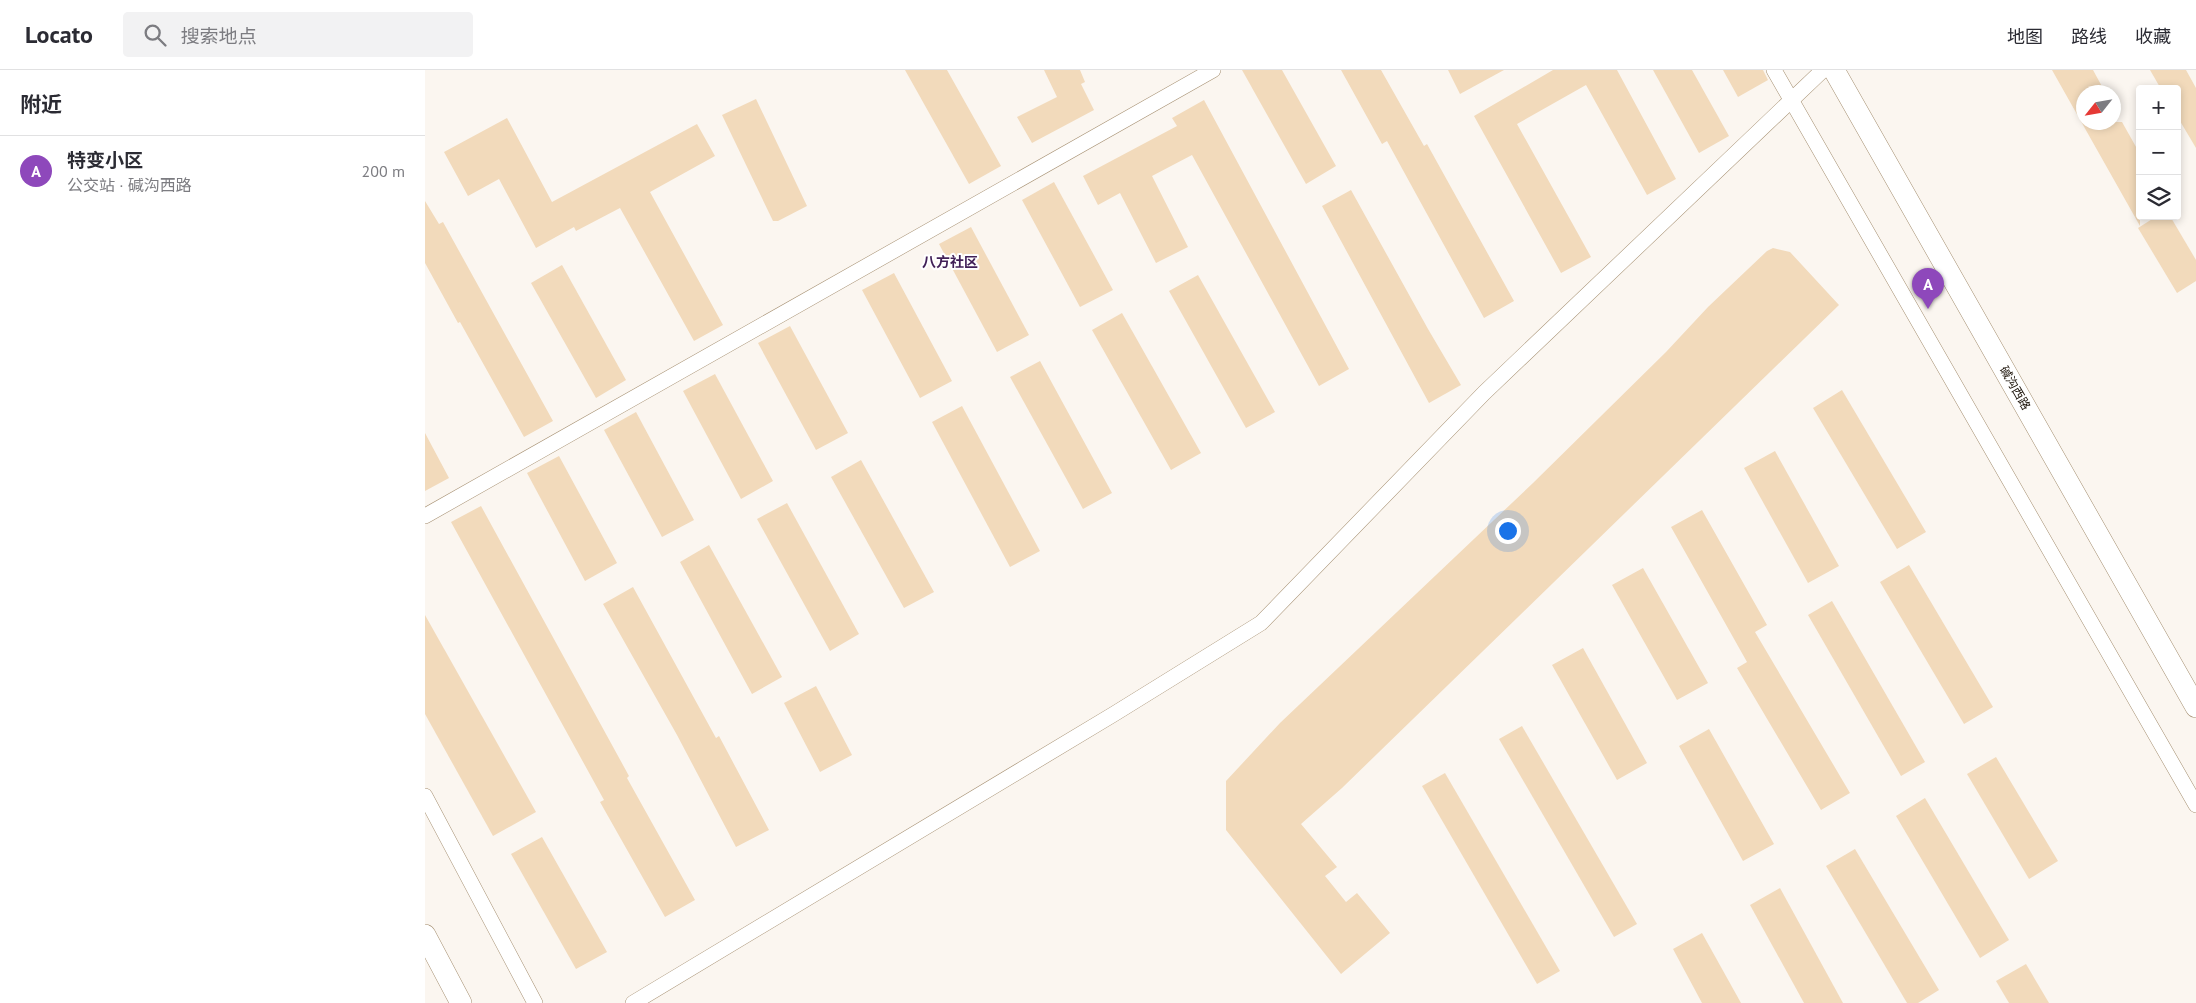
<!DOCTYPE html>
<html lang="zh">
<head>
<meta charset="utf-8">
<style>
	:root { --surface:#fff; --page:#f2f2f3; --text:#2b2b33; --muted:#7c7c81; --line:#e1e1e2; --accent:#8e48bb }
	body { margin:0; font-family:"PT Sans","Noto Sans SC",sans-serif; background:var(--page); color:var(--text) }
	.controls { position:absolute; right:15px; top:15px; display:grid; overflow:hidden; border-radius:5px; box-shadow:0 2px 8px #0003 }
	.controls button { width:45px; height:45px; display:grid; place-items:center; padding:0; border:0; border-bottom:1px solid var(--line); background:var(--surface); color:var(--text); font:25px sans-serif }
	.compass { position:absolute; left:1651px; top:15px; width:45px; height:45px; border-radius:50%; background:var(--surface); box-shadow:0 2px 8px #0003; rotate:239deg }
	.you { position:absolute; left:1082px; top:460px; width:18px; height:18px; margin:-12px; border:4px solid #fff; border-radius:50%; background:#1a73e8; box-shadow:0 0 0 8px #1a73e833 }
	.badge { display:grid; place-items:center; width:32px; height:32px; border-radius:50%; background:var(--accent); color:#fff; font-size:16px; font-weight:700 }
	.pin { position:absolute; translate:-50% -41px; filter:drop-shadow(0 1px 2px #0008) }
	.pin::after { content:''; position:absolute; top:26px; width:18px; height:15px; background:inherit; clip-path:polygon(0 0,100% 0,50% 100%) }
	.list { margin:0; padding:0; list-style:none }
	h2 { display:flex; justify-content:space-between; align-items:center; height:65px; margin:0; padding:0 20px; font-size:21px }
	h2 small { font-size:16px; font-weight:400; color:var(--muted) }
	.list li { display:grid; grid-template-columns:32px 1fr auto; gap:15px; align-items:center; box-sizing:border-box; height:70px; padding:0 20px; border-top:1px solid var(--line) }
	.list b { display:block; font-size:19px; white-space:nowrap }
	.list p { margin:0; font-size:16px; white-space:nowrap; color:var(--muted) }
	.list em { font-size:16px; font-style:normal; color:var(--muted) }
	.icon { flex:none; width:28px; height:28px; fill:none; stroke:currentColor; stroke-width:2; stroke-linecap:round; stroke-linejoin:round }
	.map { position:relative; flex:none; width:1771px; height:933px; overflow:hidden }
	header { display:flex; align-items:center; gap:30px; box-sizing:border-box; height:70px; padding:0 25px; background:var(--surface); border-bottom:1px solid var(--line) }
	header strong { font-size:24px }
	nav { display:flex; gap:28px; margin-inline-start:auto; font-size:18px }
	.search { width:350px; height:45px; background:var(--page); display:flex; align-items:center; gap:12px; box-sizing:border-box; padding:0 18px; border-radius:5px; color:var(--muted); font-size:19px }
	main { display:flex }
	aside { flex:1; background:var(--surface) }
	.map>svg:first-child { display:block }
	.building { fill:#f2dabb }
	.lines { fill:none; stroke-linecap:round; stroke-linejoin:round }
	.street-casing { stroke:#a69072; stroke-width:16 }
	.secondary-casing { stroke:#a69072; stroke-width:22 }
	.street { stroke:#fff; stroke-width:15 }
	.secondary { stroke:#fff; stroke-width:21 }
	.labels { text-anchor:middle; stroke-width:4; stroke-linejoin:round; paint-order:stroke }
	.street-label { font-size:12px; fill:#1a1107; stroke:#fff }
	.neighbourhood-label { font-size:14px; font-weight:bold; fill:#412057; stroke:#fff }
</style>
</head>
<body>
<header>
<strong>Locato</strong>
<div class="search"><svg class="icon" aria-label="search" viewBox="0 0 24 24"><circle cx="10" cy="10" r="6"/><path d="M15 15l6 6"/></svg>搜索地点</div>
<nav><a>地图</a><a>路线</a><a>收藏</a></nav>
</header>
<main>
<aside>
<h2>附近<small></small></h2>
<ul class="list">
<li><span class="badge">A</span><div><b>特变小区</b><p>公交站 · 碱沟西路</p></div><em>200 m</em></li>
</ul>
</aside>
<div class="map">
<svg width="1771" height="933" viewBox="0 0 1771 933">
	<rect width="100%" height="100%" fill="#fbf6f0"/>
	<g class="building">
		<polygon points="480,0 522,0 576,96 544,114"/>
		<polygon points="619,0 655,0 660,12 656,14 669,40 607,73 592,47 632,27"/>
		<polygon points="817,0 857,0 911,96 881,114"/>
		<polygon points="916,0 956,0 999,76 1002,74 1089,231 1059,248 962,71 957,74"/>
		<polygon points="1023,0 1079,0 1035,24"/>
		<polygon points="1128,0 1192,0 1251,109 1222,125 1161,15 1092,54 1166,187 1136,203 1049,46"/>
		<polygon points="1228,0 1267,0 1304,66 1274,83"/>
		<polygon points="1298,0 1338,0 1343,10 1313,27"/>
		<polygon points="1627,0 1668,0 1680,22 1658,22 1658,52 1697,52 1715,84 1715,156"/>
		<polygon points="1725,0 1761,0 1771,18 1771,78 1752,46 1752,19 1736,19"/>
		<polygon points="331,29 382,136 353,151 348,151 297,45"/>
		<polygon points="779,30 924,299 894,316 767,85 727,106 763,177 731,193 695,123 673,135 658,106 752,56 747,48"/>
		<polygon points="82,48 127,132 272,54 290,86 225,122 298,255 269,271 195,138 151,161 149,157 111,178 74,109 43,126 19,82"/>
		<polygon points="629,112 688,220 655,237 597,130"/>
		<polygon points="926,120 1003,259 1036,315 1004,333 897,136"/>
		<polygon points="0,131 14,154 18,152 128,351 99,367 35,252 33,253 0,193"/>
		<polygon points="1732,146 1745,146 1771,190 1771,211 1752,223 1713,158"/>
		<polygon points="546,157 604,265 572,282 514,174"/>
		<polygon points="1348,178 1365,182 1414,235 917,718 876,754 912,797 900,806 921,832 932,823 965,863 916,904 801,760 801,711 855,653 1108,413 1241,282 1283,237 1342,181"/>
		<polygon points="137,195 201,310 171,328 106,213"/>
		<polygon points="469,203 527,311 495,328 437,220"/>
		<polygon points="773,205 850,342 821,358 744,221"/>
		<polygon points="697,243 776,383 746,400 667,260"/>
		<polygon points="365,256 423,363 391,380 333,273"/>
		<polygon points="615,291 687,423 658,439 585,307"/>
		<polygon points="290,304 348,411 316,429 258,321"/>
		<polygon points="1417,320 1501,462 1472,479 1388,338"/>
		<polygon points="537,336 615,481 585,497 507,352"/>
		<polygon points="211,342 269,450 237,467 179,360"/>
		<polygon points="0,363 24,408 0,421"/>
		<polygon points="1350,381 1414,496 1383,513 1319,398"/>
		<polygon points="134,386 192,493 160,511 102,403"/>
		<polygon points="436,390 509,522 479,538 406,407"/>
		<polygon points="362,433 434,564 405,581 332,449"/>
		<polygon points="56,436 204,706 202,708 270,830 240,847 175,732 179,730 26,452"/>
		<polygon points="1277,440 1342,555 1330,562 1425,723 1396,740 1312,598 1322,592 1246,457"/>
		<polygon points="284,475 357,607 327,624 255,492"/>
		<polygon points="1484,495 1568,637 1539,654 1455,512"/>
		<polygon points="1218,498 1283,613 1252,630 1187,515"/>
		<polygon points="208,517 291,668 294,666 344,760 311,777 252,665 178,534"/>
		<polygon points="1407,531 1500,692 1476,706 1383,545"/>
		<polygon points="0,545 111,742 68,766 0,644"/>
		<polygon points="1158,578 1222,693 1192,710 1127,595"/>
		<polygon points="391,616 427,685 395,702 359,633"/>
		<polygon points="1097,656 1212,854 1189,867 1074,669"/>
		<polygon points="1284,659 1349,774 1318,791 1254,676"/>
		<polygon points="1571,687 1633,791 1604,809 1542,704"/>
		<polygon points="1020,703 1135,901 1112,914 997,716"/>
		<polygon points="1500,728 1584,870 1555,888 1471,746"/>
		<polygon points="117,767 182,882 151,899 86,784"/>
		<polygon points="1430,779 1514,920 1493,933 1482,933 1401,796"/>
		<polygon points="1355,818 1418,933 1379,933 1325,835"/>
		<polygon points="1277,863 1316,933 1277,933 1248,879"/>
		<polygon points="1601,894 1624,933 1584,933 1571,911"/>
	</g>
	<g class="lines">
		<g class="street-casing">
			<g id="street">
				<polyline points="1349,0 1771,735"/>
				<polyline points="0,446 788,0"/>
				<polyline points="0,726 110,933"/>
				<polyline points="208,933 689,644 836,553 1059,323 1398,0"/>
			</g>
		</g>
		<g class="secondary-casing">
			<g id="secondary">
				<polyline points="1409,0 1771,637"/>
				<polyline points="0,865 36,933"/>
			</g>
		</g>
		<use href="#street" class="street"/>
		<use href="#secondary" class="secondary"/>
	</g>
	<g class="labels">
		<g class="street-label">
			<text transform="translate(1590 318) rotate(60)" y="4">碱沟西路</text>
		</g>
		<g class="neighbourhood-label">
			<text x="525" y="197">八方社区</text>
		</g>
	</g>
</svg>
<div class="controls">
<button>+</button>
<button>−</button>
<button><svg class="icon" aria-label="layers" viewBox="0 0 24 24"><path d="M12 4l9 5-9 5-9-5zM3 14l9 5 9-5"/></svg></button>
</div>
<svg class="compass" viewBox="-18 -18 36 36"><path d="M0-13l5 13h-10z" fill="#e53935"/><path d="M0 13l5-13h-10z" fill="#7c7c81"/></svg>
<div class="you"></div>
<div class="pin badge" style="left:1503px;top:239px">A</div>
</div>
</main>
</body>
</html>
